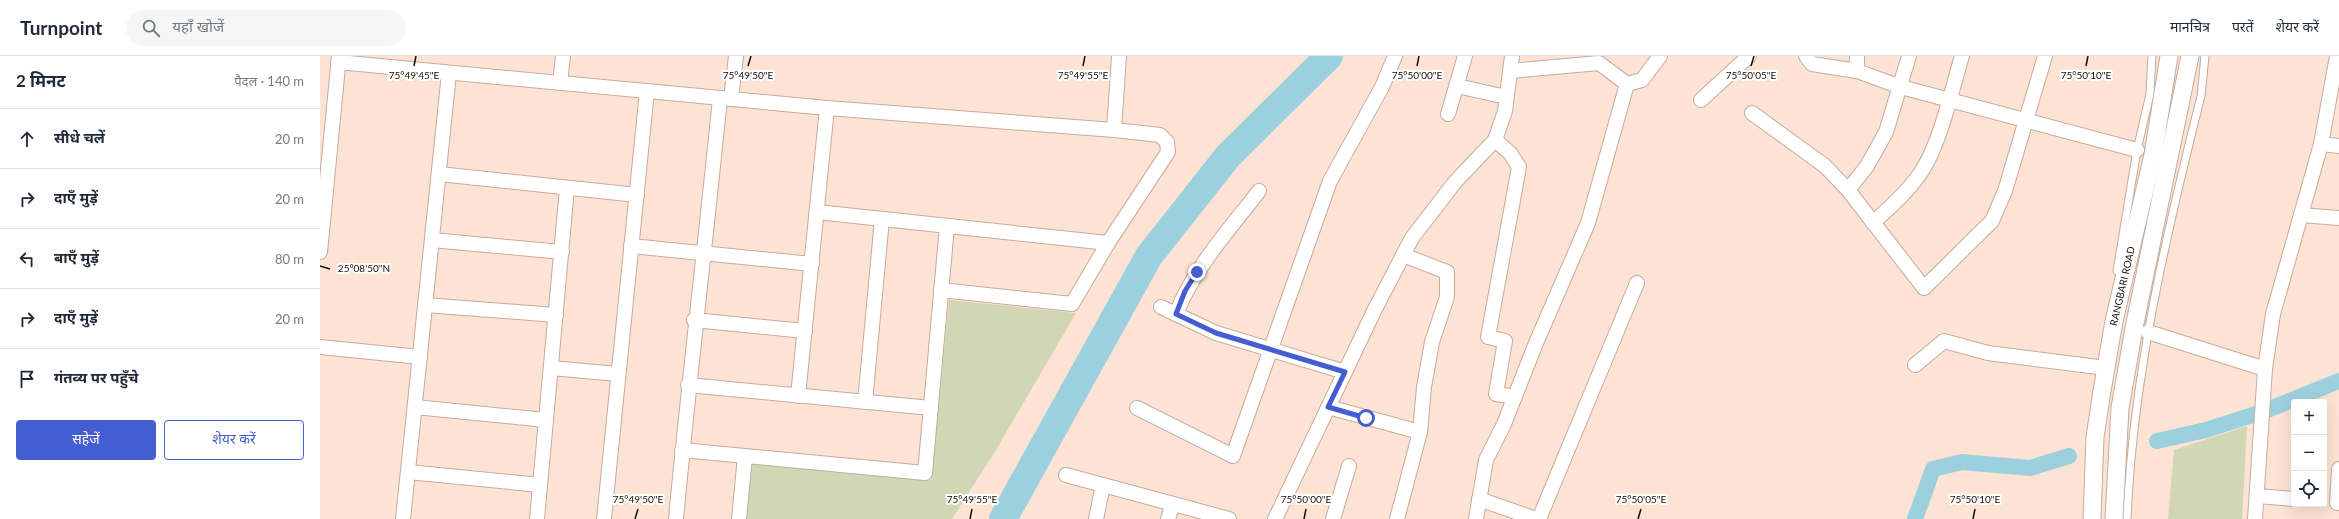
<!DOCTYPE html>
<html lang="hi">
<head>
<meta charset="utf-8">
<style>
	:root { --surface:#fff; --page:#f6f6f7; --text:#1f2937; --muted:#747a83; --line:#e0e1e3; --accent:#445dd0 }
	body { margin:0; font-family:Lato,"Noto Sans Devanagari",sans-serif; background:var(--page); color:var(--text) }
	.controls { position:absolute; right:12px; bottom:12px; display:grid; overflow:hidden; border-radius:4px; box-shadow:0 4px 16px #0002 }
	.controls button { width:36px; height:36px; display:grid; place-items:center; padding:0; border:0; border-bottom:1px solid var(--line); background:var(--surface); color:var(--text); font:20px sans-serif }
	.stop { position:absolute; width:12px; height:12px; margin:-9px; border:3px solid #445dd0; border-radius:50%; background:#fff }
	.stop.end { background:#445dd0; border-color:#fff; box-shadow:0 1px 4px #0008 }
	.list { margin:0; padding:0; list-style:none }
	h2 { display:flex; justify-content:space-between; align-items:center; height:52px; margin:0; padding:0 16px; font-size:17px }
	h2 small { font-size:13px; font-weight:400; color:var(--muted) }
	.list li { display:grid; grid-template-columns:26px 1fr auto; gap:12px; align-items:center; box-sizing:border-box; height:60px; padding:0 16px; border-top:1px solid var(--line) }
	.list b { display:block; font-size:15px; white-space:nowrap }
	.list em { font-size:13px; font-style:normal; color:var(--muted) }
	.actions { display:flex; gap:8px; padding:12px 16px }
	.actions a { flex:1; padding:9px 0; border:1px solid var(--accent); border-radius:4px; text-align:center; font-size:14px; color:var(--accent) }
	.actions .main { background:var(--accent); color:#fff }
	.icon { flex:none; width:22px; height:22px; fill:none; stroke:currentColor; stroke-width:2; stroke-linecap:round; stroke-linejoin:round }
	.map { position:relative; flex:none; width:2019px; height:463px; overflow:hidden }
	header { display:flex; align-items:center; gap:24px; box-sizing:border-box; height:56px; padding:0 20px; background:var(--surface); border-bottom:1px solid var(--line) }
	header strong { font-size:19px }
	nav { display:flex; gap:22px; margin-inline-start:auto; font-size:14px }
	.search { width:280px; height:36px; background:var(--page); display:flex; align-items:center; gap:10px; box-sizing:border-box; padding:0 14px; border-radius:22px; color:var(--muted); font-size:15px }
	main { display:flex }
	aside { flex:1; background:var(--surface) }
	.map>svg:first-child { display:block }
	.green { fill:#d1d7b4 }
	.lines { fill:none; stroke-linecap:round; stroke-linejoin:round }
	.canal { stroke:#9dd0de; stroke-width:16 }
	.river { stroke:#9dd0de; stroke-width:28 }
	.service-casing { stroke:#c5ab9e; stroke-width:9 }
	.minor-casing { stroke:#c5ab9e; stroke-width:16 }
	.tertiary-casing { stroke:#c5ab9e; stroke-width:19 }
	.service { stroke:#fff; stroke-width:7 }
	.minor { stroke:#fff; stroke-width:14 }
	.tertiary { stroke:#fff; stroke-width:17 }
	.route { stroke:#445dd0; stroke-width:5 }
	.ticks { fill:none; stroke:#140c07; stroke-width:1.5 }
	.labels { text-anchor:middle; stroke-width:4; stroke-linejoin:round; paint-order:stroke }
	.street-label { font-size:10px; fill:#140c07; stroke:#fff }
	.ticks-label { font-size:10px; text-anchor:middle; fill:#140c07; stroke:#fff; stroke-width:4; stroke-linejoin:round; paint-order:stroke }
</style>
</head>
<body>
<header>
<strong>Turnpoint</strong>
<div class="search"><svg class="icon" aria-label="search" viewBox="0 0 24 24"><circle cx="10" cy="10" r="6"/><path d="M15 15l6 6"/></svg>यहाँ खोजें</div>
<nav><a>मानचित्र</a><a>परतें</a><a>शेयर करें</a></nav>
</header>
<main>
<aside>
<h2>2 मिनट<small>पैदल · 140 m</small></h2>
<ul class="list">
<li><svg class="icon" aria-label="ahead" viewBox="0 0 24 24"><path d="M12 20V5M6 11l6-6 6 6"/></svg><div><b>सीधे चलें</b></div><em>20 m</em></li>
<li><svg class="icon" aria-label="right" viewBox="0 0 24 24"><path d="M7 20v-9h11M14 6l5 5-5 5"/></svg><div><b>दाएँ मुड़ें</b></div><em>20 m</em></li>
<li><svg class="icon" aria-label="left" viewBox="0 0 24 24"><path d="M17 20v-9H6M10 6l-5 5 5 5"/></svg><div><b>बाएँ मुड़ें</b></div><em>80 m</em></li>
<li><svg class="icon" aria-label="right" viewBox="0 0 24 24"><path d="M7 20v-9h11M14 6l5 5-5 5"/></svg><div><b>दाएँ मुड़ें</b></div><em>20 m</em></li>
<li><svg class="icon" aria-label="arrive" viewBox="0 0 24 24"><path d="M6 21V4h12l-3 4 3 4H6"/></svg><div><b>गंतव्य पर पहुँचे</b></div></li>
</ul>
<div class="actions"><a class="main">सहेजें</a><a>शेयर करें</a></div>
</aside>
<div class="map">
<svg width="2019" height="463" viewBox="0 0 2019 463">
	<rect width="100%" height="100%" fill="#fde3d4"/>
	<g class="green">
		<polygon points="629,244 756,257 676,394 632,463 425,463 430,407 611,424"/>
		<polygon points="1927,370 1922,463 1848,463 1854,394"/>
	</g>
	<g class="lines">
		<g class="canal">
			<polyline points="1837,385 1886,374 1942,356 2019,325"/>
			<polyline points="1595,463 1613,413 1642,406 1710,412 1749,400"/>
		</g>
		<polyline class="river" points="683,463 829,200 908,100 1009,0"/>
		<g class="service-casing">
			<g id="service">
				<polyline points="1797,215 1817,94 1830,38 1832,0"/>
				<path d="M 1807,463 C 1813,319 1846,179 1881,40 L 1885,0"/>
			</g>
		</g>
		<g class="minor-casing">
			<g id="minor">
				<polyline points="1486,0 1492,8 1537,15 1581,31 1817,94"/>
				<polyline points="18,6 507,52 794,74 840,79 847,86 848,96 788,187 752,248 621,234"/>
				<polyline points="1537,15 1537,0"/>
				<polyline points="240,27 243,0"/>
				<polyline points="1307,28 1322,24 1340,0"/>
				<polyline points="1137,30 1186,41"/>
				<polyline points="411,43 416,0"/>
				<polyline points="1381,44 1429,0"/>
				<polyline points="1432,57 1505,110 1528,134 1604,232 1672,165 1685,135 1725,0"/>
				<polyline points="1128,58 1145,0"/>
				<polyline points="794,74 799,0"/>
				<polyline points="1175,84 1190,97 1199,111 1168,281 1185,285 1176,338 1195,341"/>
				<polyline points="2001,88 2019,90"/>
				<polyline points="119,118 317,139"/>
				<polyline points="1528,134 1547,110 1566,76 1589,0"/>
				<polyline points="497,156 788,187"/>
				<polyline points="1981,159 2019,162"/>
				<path d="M 1553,167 C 1571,150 1590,134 1603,113 C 1621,84 1632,33 1642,0"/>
				<polyline points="112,184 242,196"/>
				<polyline points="311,190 492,208"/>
				<polyline points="0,196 19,0"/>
				<polyline points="105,249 236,259"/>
				<polyline points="841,251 896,277 1025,316"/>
				<path d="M 856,258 C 874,212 909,174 939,135"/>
				<polyline points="374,264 485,275"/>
				<polyline points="1828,276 1945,313"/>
				<polyline points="0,291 100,301"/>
				<polyline points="1595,309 1624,285 1668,297 1778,311"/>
				<polyline points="231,312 298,318"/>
				<polyline points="368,329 611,352"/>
				<polyline points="478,340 507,52"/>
				<polyline points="545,346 562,163"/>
				<polyline points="95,351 226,364"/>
				<polyline points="1008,351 1100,376"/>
				<polyline points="817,352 913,400 1010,125 1062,31 1075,0"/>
				<polyline points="362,394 605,417 627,170"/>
				<polyline points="88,416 220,429"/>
				<polyline points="746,419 909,463"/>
				<polyline points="1937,440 1974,443"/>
				<polyline points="1159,443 1216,463"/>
				<polyline points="2017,447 2019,413"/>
				<polyline points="83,463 129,17"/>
				<polyline points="217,463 247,132"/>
				<polyline points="284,463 327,35"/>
				<path d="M 356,463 C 369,323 386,183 400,42"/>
				<polyline points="419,463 425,400"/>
				<polyline points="776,463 783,429"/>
				<polyline points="848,463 853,448"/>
				<polyline points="955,463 1054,255 1092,182 1135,126 1175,84 1185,55 1192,0"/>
				<polyline points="1013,463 1029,410"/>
				<polyline points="1077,463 1100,376 1104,331 1112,286 1127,241 1127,216 1083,199"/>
				<polyline points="1156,463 1166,404 1184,368 1216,287 1268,167 1307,28 1279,7 1190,15"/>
				<polyline points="1219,463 1317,227"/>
				<polyline points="1935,463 1945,313 1953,258 2001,88 2017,0"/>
			</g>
		</g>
		<g class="tertiary-casing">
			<g id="tertiary">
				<polyline points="1772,463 1775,381 1782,335 1794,265 1833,99 1849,0"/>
				<polyline points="1794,463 1800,352 1814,272 1870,0"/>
			</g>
		</g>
		<use href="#service" class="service"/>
		<use href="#minor" class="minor"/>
		<use href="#tertiary" class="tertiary"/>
	</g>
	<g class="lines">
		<polyline class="route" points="877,216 865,235 856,258 896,277 1025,316 1008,351 1046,362"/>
	</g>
	<path class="ticks" d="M 94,10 L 96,0M 428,10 L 431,0M 763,10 L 765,0M 1097,10 L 1099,0M 1431,10 L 1434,0M 1766,10 L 1768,0M 0,210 L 10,213M 315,463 L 318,453M 650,463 L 652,453M 984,463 L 986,453M 1318,463 L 1321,453M 1653,463 L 1655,453"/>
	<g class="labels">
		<g class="street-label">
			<text transform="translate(1802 230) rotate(-77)" y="4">RANGBARI ROAD</text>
		</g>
	</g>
	<g class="ticks-label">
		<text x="1766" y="23">75°50'10"E</text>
		<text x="94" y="23">75°49'45"E</text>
		<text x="428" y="23">75°49'50"E</text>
		<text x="763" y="23">75°49'55"E</text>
		<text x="1097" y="23">75°50'00"E</text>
		<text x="1431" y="23">75°50'05"E</text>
		<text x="44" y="216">25°08'50"N</text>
		<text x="318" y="447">75°49'50"E</text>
		<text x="652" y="447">75°49'55"E</text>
		<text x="986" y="447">75°50'00"E</text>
		<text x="1321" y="447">75°50'05"E</text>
		<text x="1655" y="447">75°50'10"E</text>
	</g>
</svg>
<div class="controls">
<button>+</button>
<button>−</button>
<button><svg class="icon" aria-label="locate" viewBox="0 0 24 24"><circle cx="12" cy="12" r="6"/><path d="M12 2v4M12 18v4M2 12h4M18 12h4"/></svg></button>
</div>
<div class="stop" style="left:1046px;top:362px"></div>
<div class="stop end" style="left:877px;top:216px"></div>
</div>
</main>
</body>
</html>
